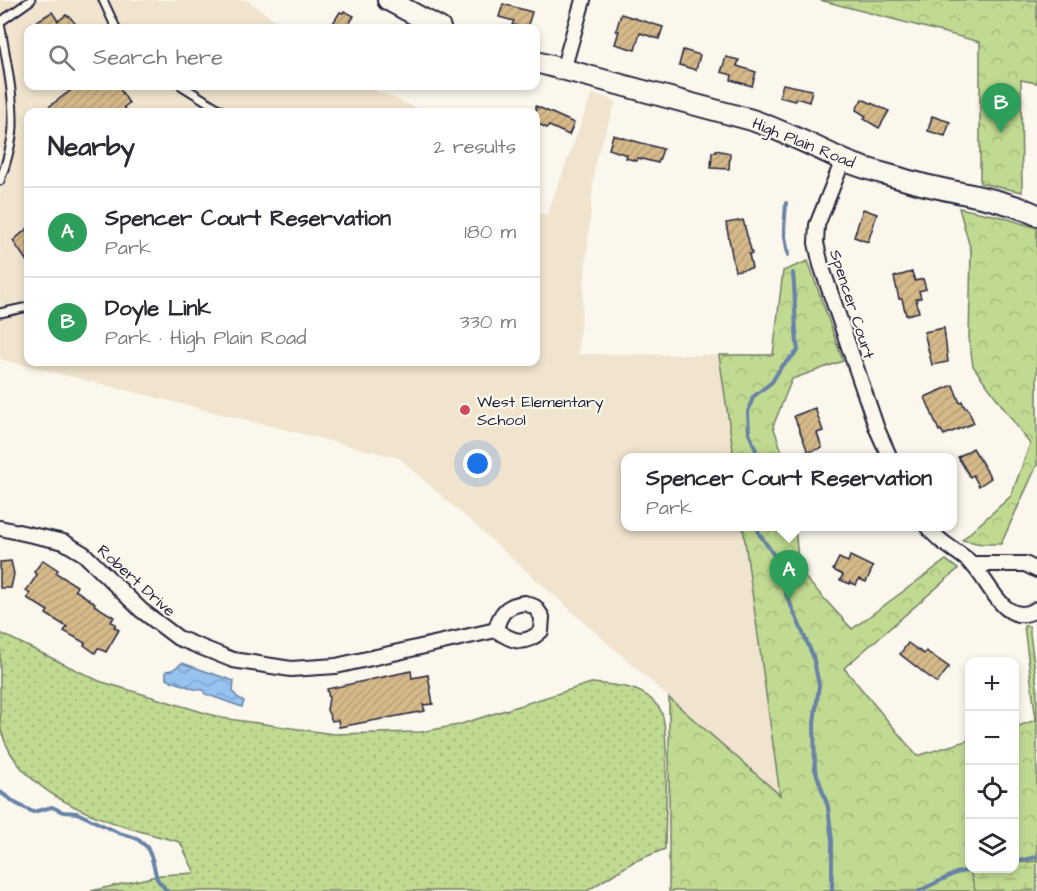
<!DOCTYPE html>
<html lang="en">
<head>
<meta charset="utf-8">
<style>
	:root { --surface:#fff; --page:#f7f7f7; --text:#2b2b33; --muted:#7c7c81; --line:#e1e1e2; --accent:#d1495b }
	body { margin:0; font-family:"Architects Daughter",sans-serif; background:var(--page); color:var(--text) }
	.controls { position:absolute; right:18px; bottom:18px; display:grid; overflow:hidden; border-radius:12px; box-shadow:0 3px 9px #0003 }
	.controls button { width:54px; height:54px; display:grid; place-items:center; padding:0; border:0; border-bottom:2px solid var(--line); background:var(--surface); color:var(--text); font:30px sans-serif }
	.you { position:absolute; left:478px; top:464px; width:21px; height:21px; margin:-15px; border:4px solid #fff; border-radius:50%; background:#1a73e8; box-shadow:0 0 0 9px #1a73e833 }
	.badge { display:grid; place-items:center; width:39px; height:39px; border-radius:50%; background:var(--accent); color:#fff; font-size:20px; font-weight:700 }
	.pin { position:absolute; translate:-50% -50px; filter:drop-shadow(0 2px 3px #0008) }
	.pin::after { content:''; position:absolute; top:32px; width:21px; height:18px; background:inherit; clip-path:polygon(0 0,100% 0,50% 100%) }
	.popup { position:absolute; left:621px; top:453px; width:336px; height:78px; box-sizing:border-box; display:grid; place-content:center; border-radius:12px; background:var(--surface); filter:drop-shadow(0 2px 4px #0005); font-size:20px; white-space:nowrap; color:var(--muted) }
	.popup b { font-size:22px; color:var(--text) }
	.popup::after { content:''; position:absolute; left:50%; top:100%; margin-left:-12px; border:12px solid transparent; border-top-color:var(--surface) }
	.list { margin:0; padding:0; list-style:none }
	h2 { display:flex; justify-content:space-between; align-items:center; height:78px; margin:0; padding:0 24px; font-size:26px }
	h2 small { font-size:20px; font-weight:400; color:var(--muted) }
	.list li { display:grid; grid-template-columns:39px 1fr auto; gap:18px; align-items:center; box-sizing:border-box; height:90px; padding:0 24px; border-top:2px solid var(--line) }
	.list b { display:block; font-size:22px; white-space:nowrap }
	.list p { margin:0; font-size:20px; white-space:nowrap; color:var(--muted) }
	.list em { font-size:20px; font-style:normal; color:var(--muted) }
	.icon { flex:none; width:33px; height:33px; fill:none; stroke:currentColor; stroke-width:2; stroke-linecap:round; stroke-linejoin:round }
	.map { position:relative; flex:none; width:1037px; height:891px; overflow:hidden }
	.search { position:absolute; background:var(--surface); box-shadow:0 3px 9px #0003; left:24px; top:24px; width:516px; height:66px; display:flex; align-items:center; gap:15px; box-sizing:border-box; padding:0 21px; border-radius:12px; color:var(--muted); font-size:22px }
	.panel { position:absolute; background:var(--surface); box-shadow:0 3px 9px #0003; left:24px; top:108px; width:516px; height:258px; border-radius:12px }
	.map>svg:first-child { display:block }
	.built { fill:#f0e4cf }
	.grass { fill:url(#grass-dots); stroke:#717e66; stroke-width:1.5 }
	.wetland { fill:url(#wetland-marsh); stroke:#717e66; stroke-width:1.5 }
	.park { fill:url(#park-crowns); stroke:#717e66; stroke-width:1.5 }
	.water { fill:url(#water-waves); stroke:#6782a7; stroke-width:1.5 }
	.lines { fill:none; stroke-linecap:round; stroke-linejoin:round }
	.stream { stroke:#6782a7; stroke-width:4 }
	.building { fill:url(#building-hatch); stroke:#22223b; stroke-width:1.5 }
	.lane-casing { stroke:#22223b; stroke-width:11 }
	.street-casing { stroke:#22223b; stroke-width:18 }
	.secondary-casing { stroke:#22223b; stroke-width:24 }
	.lane { stroke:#fbf7ec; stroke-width:7 }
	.street { stroke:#fbf7ec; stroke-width:14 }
	.secondary { stroke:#fbf7ec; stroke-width:20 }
	.poi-dot { fill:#d1495b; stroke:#fbf7ec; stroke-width:2 }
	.labels { text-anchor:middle; stroke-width:4.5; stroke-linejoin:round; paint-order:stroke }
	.street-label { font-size:16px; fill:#22223b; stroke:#fbf7ec }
	.poi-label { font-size:16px; fill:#22223b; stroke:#fbf7ec; text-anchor:start }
</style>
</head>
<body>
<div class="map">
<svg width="1037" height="891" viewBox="0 0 1037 891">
	<defs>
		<pattern id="grass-dots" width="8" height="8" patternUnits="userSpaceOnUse" patternTransform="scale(1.5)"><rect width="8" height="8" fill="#c0da91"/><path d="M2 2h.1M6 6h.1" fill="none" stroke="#a5bb7e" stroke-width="1.8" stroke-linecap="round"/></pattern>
		<pattern id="wetland-marsh" width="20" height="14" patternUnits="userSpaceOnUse" patternTransform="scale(1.5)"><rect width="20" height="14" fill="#c0da91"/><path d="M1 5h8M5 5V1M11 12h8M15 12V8" fill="none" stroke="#a5bb7e"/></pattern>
		<pattern id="park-crowns" width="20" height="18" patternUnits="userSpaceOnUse" patternTransform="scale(1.5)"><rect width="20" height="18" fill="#c0da91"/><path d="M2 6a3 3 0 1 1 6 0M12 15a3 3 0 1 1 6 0" fill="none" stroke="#a5bb7e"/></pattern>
		<pattern id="water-waves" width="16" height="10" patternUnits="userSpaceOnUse" patternTransform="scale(1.5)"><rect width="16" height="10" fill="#95c2ef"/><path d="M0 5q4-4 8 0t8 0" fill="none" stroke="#80a6ce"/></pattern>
		<pattern id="building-hatch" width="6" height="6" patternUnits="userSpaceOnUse" patternTransform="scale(1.5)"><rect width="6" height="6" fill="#d5b98a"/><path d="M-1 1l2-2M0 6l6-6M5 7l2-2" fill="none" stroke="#b79f78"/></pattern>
	</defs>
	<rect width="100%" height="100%" fill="#fbf7ec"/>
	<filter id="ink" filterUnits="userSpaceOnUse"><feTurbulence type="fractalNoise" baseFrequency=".0167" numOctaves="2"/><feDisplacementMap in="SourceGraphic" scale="12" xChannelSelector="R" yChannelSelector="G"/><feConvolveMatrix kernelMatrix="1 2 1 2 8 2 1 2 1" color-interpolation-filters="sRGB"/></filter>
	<g filter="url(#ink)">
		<polygon class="built" points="0,0 247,0 286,28 28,28 28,86 364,86 427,112 28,112 28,362 536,362 536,212 547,215 592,93 616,101 595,162 578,354 719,355 734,457 626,458 626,526 743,527 780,796 399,458 0,359"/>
		<path class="grass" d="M 0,633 L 99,681 L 222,718 L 333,734 L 421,732 L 458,725 L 591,683 C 611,685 637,685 652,700 C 655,703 659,707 661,711 C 670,729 665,824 665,849 L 633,862 L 587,891 L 91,891 L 161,875 L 195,873 L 180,842 C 118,826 20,801 1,730 C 0,721 0,711 0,702 C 0,679 0,656 0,633 Z"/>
		<polygon class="wetland" points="1037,817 1037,891 827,891 970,868 1014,868 1015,820"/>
		<g class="park">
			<polygon points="820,0 1037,0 1037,83 1021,80 1022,192 980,183 980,42"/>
			<polygon points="959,208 1002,217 1037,228 1037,465 1001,544 982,544 962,540 1011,496 1030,444 973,366 969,338 971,251"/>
			<polygon points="808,261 843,361 792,379 773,426 784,457 734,457 719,355 773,355 783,271"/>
			<polygon points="743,527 795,527 799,571 852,629 946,560 958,569 844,668 917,756 969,740 970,868 996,869 989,871 970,870 975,891 669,891 669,698 780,795"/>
			<polygon points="1024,626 1029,626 1037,687 1037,861 1015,863 1015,727 1036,720"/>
		</g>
		<polygon class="water" points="182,663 234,681 233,692 237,697 244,701 242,707 205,694 203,690 194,689 166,679 166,671 172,670"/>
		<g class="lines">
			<g class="stream">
				<polyline points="786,203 784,230 788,255"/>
				<path d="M 759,458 L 749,433 L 748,412 L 753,397 L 772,382 L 781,367 L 798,351 C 794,325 796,299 793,273"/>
				<polyline points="759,526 758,532 782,567 786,594 813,656 819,685 814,723 815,769 828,807 832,841 832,891"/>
				<polyline points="0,792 17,804 33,812 52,807 63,812 77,813 119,833 136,838 147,847 152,859 157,879 167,891"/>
				<polyline points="1014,862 1037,857"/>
				<polyline points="919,891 956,873 978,868"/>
			</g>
		</g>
		<g class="building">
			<polygon points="503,4 532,12 527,28 512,25 514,21 499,17"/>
			<polygon points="344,11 354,16 347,28 330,28 340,12 343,13"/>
			<polygon points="52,12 58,21 66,15 70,17 79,28 40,28 37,21"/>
			<polygon points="621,14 663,27 659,39 640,33 635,50 615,44 619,31 616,31"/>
			<polygon points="683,50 700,55 696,70 679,65"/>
			<polygon points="726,57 739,60 737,66 756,72 752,86 731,80 732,75 721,72"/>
			<polygon points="783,84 812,90 809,102 796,98 795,101 779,97"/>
			<polygon points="68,86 118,86 129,103 124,107 128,112 42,112 71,90"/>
			<polygon points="862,99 889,111 879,128 864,119 866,116 856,110"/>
			<polygon points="536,106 574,123 569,135 549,126 547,128 536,123"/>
			<polygon points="932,116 950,122 945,136 928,131"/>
			<polygon points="613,135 663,149 658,163 638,158 637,161 626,158 627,155 609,149"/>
			<polygon points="716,150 730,153 729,169 711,168 712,152 716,152"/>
			<polygon points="863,209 877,214 868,242 854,237"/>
			<polygon points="743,220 752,254 749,254 752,268 735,271 726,223"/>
			<polygon points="28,228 28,263 13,241"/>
			<polygon points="912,272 915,281 923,279 926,289 919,291 921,298 916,299 919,312 906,315 902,299 899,299 894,277"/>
			<polygon points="944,328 948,362 932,365 924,332"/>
			<polygon points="953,385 960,403 962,401 965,408 967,407 974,423 944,435 941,430 939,431 925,397"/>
			<polygon points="815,408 823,431 817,433 822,448 808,452 794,416"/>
			<polygon points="973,448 991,478 979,486 973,475 970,477 958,457"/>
			<polygon points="850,556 873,567 866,582 859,579 856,585 850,582 850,584 840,580 843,575 833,570 839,558 848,562"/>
			<polygon points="43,560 58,570 56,573 77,586 75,590 95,603 94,605 114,617 111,622 116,624 114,627 119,630 106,652 98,648 95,653 84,645 85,643 64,631 67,627 46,614 48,611 27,598 30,594 26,591 37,575 34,572"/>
			<polygon points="11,561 14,574 11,588 0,588 0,562"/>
			<polygon points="908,643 924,654 926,651 949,667 937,683 900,654"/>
			<polygon points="411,671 412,678 428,675 433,704 423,705 425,711 339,727 338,720 332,721 327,710 329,698 327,689"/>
		</g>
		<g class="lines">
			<g class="lane-casing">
				<g id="lane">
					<polyline points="103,0 116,28"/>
					<path d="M 0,22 C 5,56 14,92 13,127 C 12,146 6,164 0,181"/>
					<polyline points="0,22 31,0"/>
					<polyline points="182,86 224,112"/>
					<polyline points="0,313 28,307"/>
				</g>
			</g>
			<g class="street-casing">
				<g id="street">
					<polyline points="563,70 583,0"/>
					<polyline points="843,160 817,225 816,243 821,265 877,429 890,458"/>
					<path d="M 927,526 C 941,545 956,549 971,563 C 990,581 1004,630 1037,609"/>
					<polyline points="0,528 64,542 84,554 141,610 178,638 233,660 291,669 336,666 496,630"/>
					<polyline points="971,564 1025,564 1037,570"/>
					<path d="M 525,603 L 535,607 L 542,617 L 541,631 C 525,646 513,642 496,630 C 500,612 507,605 525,603 Z"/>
				</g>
			</g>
			<g class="secondary-casing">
				<g id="secondary">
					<polyline points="388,0 440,28"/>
					<path d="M 536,62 L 752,120 C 783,131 812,145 841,159 C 860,168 883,173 903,179 C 947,193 995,195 1037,215"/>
				</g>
			</g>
			<use href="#lane" class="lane"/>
			<use href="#street" class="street"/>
			<use href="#secondary" class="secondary"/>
		</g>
	</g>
	<circle class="poi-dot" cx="465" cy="410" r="6"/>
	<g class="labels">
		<g class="street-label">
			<text transform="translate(804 142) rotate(22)" y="6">High Plain Road</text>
			<text transform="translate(853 304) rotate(72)" y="6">Spencer Court</text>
			<text transform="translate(137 580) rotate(42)" y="6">Robert Drive</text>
		</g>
		<g class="poi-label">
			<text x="477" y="407">West Elementary<tspan x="477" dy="18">School</tspan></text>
		</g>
	</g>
</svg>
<div class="controls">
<button>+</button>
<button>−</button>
<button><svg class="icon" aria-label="locate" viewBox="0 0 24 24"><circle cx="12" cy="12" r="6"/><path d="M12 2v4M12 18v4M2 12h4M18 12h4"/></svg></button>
<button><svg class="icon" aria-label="layers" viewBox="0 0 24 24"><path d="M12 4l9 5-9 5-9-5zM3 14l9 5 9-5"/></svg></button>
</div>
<div class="you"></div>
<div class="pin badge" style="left:789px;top:600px;background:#2e9e5b">A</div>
<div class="popup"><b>Spencer Court Reservation</b>Park</div>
<div class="pin badge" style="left:1001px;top:133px;background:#2e9e5b">B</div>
<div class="search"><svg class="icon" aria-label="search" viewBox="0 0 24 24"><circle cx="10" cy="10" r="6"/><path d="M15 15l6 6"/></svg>Search here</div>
<section class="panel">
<h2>Nearby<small>2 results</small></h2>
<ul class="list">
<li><span class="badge" style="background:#2e9e5b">A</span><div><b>Spencer Court Reservation</b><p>Park</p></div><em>180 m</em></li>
<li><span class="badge" style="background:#2e9e5b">B</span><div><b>Doyle Link</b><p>Park · High Plain Road</p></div><em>330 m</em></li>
</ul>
</section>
</div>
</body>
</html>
